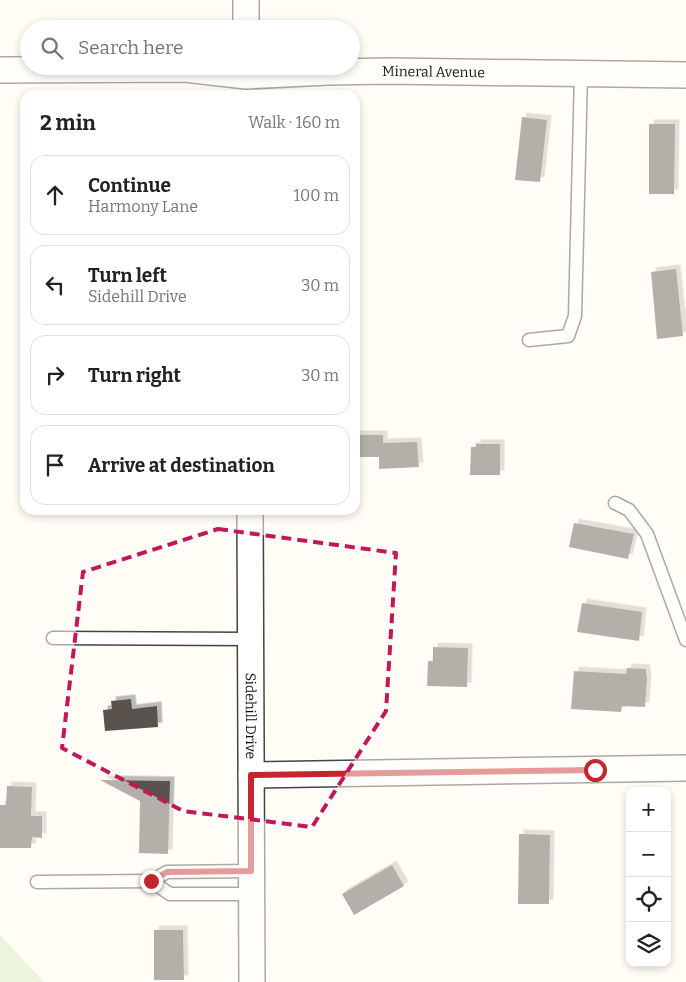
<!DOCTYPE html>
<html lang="en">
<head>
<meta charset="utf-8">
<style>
	:root { --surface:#fff; --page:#f2f2f2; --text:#222; --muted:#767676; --line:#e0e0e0 }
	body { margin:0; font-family:Bitter,serif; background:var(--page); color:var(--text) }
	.controls { position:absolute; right:15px; bottom:15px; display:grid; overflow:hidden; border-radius:10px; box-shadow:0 2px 8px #0003 }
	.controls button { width:45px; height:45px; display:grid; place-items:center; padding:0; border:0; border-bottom:1px solid var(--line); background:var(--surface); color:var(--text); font:25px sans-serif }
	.stop { position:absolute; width:15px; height:15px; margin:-11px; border:4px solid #c4262e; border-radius:50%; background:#fff }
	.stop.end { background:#c4262e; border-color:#fff; box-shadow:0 1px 5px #0008 }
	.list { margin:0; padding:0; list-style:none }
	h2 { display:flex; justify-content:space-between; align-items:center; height:65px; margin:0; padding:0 20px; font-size:21px }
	h2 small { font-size:16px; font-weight:400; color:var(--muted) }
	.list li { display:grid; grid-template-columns:32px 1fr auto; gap:15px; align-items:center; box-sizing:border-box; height:80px; margin:0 10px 10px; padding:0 10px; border:1px solid var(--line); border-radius:15px }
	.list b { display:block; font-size:19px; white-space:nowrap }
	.list p { margin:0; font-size:16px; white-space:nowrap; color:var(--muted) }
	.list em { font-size:16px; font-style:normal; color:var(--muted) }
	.icon { flex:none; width:28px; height:28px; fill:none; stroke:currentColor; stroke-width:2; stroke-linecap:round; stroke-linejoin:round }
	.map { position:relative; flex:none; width:686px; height:982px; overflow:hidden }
	.search { position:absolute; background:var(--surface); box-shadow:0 2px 8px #0003; left:20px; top:20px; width:340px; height:55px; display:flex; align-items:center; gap:12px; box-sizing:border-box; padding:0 18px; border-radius:28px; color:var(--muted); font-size:19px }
	.panel { position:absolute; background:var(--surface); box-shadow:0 2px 8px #0003; left:20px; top:90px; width:340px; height:425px; border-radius:15px }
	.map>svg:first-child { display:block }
	.green { fill:#d5ebbd }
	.building { fill:#5a524d; filter:url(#shadow) }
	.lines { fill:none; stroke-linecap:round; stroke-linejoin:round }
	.service-casing { stroke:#444; stroke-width:15 }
	.minor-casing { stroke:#444; stroke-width:28 }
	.service { stroke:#fff; stroke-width:12 }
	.minor { stroke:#fff; stroke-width:25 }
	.route { stroke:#c4262e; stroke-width:6 }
	.marked { fill:none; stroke:#c2185b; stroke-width:4; stroke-dasharray:10 6; stroke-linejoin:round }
	.labels { text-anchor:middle; stroke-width:5; stroke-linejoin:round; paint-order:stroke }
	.street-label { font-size:14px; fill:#111; stroke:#fff }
</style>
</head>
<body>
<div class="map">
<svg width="686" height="982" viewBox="0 0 686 982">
	<defs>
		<filter id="shadow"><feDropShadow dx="4.5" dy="-4.5" stdDeviation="0" flood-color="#0004"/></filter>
	</defs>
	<rect width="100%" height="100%" fill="#fffdf5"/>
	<polygon class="green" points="0,935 44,982 0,982"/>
	<g class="building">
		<polygon points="522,117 547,120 540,182 515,180"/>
		<polygon points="649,124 675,124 674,194 649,194"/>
		<polygon points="676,269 683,336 657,339 651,272"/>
		<polygon points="355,435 383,435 383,443 417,442 419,467 379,469 379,457 355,457"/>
		<polygon points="476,444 500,444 500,475 470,475 471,447 476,447"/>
		<polygon points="574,523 634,534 628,559 569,547"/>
		<polygon points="582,603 642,612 639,641 577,632"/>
		<polygon points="433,647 468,648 467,687 427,686 428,661 433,661"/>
		<polygon points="627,668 646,669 646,676 647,676 645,707 622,706 621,712 571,709 574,671 626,674"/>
		<polygon points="131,699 132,709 157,706 158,727 105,731 103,710 112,709 111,701"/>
		<polygon points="100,780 170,781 168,854 139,853 140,801"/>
		<polygon points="7,786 32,787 31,816 42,816 42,838 32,837 31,848 0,848 0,805 6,805"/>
		<polygon points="519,834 550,835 549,904 518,904"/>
		<polygon points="392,865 404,886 354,915 342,894"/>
		<polygon points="154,930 183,930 184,980 154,980"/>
	</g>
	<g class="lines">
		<g class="service-casing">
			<g id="service">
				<polyline points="529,340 568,336 575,316 581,74"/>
				<polyline points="615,503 629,510 647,534 686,640"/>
				<polyline points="53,638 250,639"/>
				<polyline points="251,871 167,872 151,881 170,894 251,894"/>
				<polyline points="37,882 151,881"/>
			</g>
		</g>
		<g class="minor-casing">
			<g id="minor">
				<polyline points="246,29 246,0"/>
				<path id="s1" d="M 0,70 L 185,69 L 246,76 L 328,72 L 389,71 L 686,75"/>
				<path id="s2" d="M 250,510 L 252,982"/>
				<polyline points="251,775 686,768"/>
			</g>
		</g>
		<use href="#service" class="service"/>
		<use href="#minor" class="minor"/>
	</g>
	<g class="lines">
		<polyline class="route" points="151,881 167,872 251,871 251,775 595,770"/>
	</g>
	<path d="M0 0H686V982H0ZM 218,529 L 396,553 L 386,711 L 312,827 L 183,811 L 62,748 L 83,572 Z" fill="#fffdf5" fill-opacity=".55" fill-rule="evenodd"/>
	<path class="marked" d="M 218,529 L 396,553 L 386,711 L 312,827 L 183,811 L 62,748 L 83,572 Z"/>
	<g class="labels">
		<g class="street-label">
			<text dy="5" stroke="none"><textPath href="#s1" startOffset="434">Mineral Avenue</textPath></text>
			<text dy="5" stroke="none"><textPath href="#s2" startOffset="206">Sidehill Drive</textPath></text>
		</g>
	</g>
</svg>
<div class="controls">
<button>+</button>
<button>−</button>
<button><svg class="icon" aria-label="locate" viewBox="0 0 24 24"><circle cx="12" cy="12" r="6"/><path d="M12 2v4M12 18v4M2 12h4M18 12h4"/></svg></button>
<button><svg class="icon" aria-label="layers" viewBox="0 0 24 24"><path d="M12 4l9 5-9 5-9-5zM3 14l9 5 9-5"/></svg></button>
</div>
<div class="stop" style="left:595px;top:770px"></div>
<div class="stop end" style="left:151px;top:881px"></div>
<div class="search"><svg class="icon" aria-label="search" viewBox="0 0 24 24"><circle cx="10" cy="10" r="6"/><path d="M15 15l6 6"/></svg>Search here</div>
<section class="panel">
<h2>2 min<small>Walk · 160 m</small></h2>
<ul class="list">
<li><svg class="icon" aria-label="ahead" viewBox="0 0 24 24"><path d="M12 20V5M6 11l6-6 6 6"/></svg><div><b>Continue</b><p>Harmony Lane</p></div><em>100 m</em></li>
<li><svg class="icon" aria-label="left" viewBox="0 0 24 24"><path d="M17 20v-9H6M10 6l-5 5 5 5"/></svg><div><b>Turn left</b><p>Sidehill Drive</p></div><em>30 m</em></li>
<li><svg class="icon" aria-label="right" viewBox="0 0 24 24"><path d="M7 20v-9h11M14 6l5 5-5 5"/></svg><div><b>Turn right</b></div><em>30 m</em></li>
<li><svg class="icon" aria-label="arrive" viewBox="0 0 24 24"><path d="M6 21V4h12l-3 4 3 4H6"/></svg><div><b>Arrive at destination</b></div></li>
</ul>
</section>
</div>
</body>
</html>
